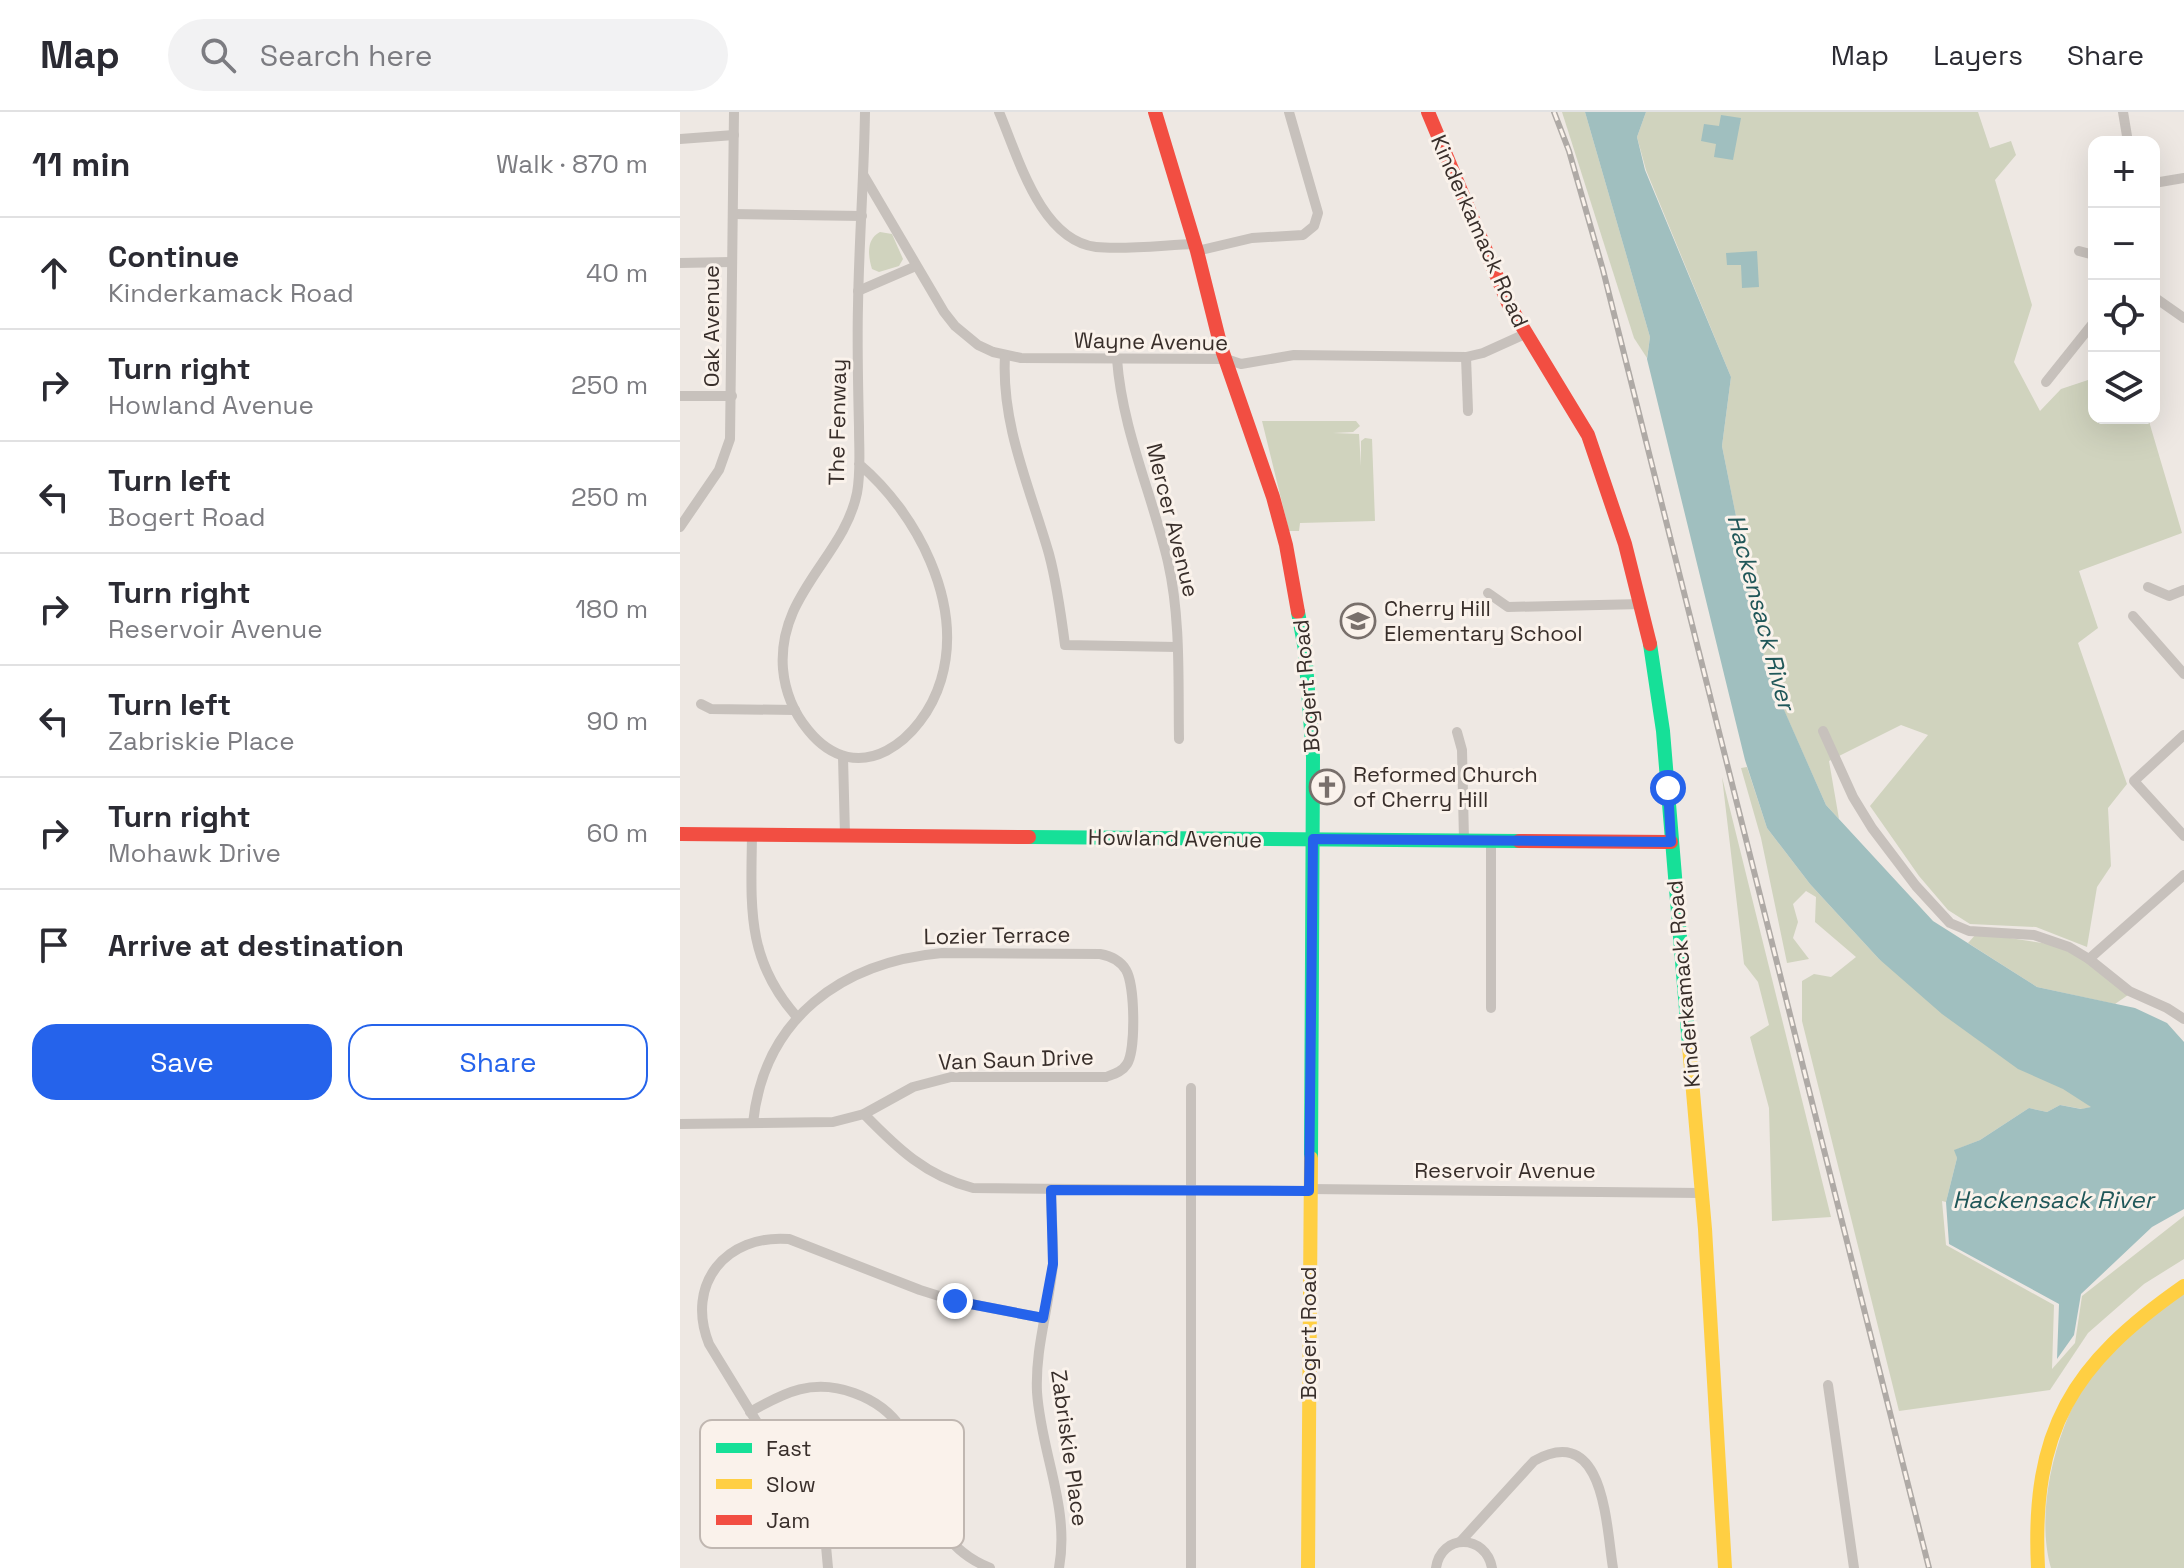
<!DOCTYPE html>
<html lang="en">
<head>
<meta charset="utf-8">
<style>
	:root { --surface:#fff; --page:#f2f2f3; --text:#2b2b33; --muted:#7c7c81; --line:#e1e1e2; --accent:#2563eb }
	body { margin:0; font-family:"Space Grotesk",sans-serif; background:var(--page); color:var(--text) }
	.controls { position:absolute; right:24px; top:24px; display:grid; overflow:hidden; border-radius:16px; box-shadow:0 8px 32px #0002 }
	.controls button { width:72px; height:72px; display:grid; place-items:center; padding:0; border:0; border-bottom:2px solid var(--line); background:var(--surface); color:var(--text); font:40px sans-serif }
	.stop { position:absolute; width:24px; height:24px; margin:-18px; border:6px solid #2563eb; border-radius:50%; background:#fff }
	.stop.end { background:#2563eb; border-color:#fff; box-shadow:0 2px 8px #0008 }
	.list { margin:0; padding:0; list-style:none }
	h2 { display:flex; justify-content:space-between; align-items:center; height:104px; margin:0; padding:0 32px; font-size:34px }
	h2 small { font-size:26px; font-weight:400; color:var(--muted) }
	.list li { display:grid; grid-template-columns:52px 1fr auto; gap:24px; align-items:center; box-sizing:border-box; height:112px; padding:0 32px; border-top:2px solid var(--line) }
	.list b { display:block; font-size:30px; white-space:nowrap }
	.list p { margin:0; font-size:26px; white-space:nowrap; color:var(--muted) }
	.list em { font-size:26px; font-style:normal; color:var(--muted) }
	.actions { display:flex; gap:16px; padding:24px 32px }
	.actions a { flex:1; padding:18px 0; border:2px solid var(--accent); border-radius:24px; text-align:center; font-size:28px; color:var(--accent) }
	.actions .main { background:var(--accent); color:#fff }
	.icon { flex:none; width:44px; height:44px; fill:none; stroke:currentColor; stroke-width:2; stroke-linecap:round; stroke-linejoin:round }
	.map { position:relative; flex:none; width:1504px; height:1456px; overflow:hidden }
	header { display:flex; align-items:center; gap:48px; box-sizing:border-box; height:112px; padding:0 40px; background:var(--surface); border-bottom:2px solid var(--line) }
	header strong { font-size:38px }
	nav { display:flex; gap:44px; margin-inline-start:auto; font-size:28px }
	.search { width:560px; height:72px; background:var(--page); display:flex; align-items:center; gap:20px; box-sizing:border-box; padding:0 28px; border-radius:44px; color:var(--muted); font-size:30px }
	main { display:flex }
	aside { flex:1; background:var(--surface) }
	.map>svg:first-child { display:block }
	.green { fill:#d0d3be }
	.water { fill:#a0bfbf }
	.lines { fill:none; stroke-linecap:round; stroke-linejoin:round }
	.street { stroke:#c7c1bc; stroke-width:10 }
	.fast { stroke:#16e098; stroke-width:14 }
	.slow { stroke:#ffcf43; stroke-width:14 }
	.jam { stroke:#f24e42; stroke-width:14 }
	.rail-casing { stroke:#afaaa6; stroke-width:6 }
	.rail { stroke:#faf2eb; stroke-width:3; stroke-dasharray:9; stroke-linecap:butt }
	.route { stroke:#2563eb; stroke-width:10 }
	.labels { text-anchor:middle; stroke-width:6; stroke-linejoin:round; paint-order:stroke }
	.street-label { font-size:22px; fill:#382e2a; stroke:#faf2eb }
	.poi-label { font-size:22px; fill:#382e2a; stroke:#faf2eb; text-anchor:start }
	.water-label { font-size:24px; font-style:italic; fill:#205759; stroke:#faf2eb }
	.key { fill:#faf2eb; stroke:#c0b7b1; stroke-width:2 }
	.key-label { font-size:22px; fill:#382e2a }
</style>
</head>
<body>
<header>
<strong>Map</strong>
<div class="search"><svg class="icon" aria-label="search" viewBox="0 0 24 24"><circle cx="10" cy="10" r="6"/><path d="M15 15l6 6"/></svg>Search here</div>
<nav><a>Map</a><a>Layers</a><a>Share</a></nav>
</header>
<main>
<aside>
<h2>11 min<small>Walk · 870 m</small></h2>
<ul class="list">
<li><svg class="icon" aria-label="ahead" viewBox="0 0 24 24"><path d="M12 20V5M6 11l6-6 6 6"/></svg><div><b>Continue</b><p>Kinderkamack Road</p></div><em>40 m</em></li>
<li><svg class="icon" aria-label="right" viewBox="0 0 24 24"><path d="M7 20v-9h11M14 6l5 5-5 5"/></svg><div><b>Turn right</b><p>Howland Avenue</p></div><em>250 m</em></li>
<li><svg class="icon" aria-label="left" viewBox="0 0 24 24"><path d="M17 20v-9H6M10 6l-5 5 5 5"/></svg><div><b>Turn left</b><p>Bogert Road</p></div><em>250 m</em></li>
<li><svg class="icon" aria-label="right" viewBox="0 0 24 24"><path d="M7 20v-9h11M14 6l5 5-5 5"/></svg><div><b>Turn right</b><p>Reservoir Avenue</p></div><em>180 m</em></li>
<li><svg class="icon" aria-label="left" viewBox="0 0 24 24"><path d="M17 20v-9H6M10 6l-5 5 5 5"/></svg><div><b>Turn left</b><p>Zabriskie Place</p></div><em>90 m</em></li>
<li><svg class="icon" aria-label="right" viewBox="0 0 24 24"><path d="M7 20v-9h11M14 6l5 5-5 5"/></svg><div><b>Turn right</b><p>Mohawk Drive</p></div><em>60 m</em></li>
<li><svg class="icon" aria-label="arrive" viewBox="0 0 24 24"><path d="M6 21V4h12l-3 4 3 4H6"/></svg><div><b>Arrive at destination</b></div></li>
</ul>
<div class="actions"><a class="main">Save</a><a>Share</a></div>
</aside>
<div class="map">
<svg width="1504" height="1456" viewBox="0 0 1504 1456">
	<rect width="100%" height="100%" fill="#eee8e3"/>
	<g class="green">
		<polygon points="882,0 905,0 970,225 967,246 954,226"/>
		<polygon points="966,0 1298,0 1310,36 1331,29 1336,43 1315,68 1352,193 1334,250 1360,299 1381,277 1414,266 1414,306 1468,306 1502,421 1399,459 1418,516 1398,531 1447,672 1428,696 1431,754 1417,775 1407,835 1356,815 1290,812 1268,798 1239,764 1190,694 1248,623 1221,613 1149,649 1159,707 1146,693 1087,560 1042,334 1051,265 966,58 957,25"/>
		<path d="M 200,120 L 212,122 L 223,147 L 219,154 L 199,160 L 192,157 C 188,144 186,127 200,120 Z"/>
		<polygon points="582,309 676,309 680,314 673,320 653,321 679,322 681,354 681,329 685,326 692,327 695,409 620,411 619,419 609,419"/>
		<polygon points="1067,655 1087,716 1130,772 1199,847 1412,995 1402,997 1380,993 1367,1000 1349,996 1300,1028 1275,1038 1277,1046 1266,1090 1262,1089 1266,1133 1374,1193 1372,1257 1395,1231 1402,1184 1504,1104 1504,1147 1464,1172 1408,1221 1370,1278 1219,1299 1122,909 1122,869 1134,862 1151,865 1176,845 1135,810 1136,785 1126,779 1113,792 1118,810 1113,826 1129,847 1107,851 1081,726 1061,656"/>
		<polygon points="1042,665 1151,1105 1092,1109 1089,996 1070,925 1089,913 1078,870 1064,852"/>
		<polygon points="1297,821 1369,832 1400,844 1448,883 1435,892 1357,875 1288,831"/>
		<path d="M 1504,1179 L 1504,1456 L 1371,1456 C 1352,1391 1383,1284 1432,1237 C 1454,1216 1480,1198 1504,1179 Z"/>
	</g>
	<g class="water">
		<polygon points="905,0 966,0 957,25 965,58 1051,265 1042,334 1087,559 1146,693 1253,809 1357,875 1455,896 1487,911 1504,930 1504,1097 1472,1115 1401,1182 1394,1223 1377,1247 1379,1192 1269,1132 1266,1090 1277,1046 1274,1038 1300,1028 1349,996 1367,1000 1380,993 1401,997 1411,995 1383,977 1338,957 1262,902 1199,847 1130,772 1087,716 1065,648 967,247 970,225"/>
		<polygon points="1041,3 1061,6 1053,48 1034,45 1036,32 1021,29 1024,12 1039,14"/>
		<polygon points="1077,139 1079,175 1062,176 1061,153 1047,153 1046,141"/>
	</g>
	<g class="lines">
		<g class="street">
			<path d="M 319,0 C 338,44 360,128 416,135 C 445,138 485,133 515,132"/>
			<polyline points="1443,0 1448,30"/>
			<polyline points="0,27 54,23"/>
			<polyline points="184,64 264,200 275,214 298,233 313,240 341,246 546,247 561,252 614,243 786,245 803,241 845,222"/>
			<polyline points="1474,71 1504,66"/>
			<polyline points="53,102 182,104"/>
			<polyline points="517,139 572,126 623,123 634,114 638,101 609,0"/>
			<polyline points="1399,139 1414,143"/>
			<polyline points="0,151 51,150"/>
			<polyline points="178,179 236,154"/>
			<polyline points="1474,185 1504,206"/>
			<path d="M 325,244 C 321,313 350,376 369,442 C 377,472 381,502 385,533 L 497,535"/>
			<polyline points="786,245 788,299"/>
			<path d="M 437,247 C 442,317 472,382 488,450 C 501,507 498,569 499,627"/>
			<polyline points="1366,270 1414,210"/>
			<polyline points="0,284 52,284"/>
			<path d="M 179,352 C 237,401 284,491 261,568 C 243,628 178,680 128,618 C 114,601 105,579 103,557 C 97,482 164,445 177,381 C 181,360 179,337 179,315 C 178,275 177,234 178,194 C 179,129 184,65 185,0"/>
			<polyline points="0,415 39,358 50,327 54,0"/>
			<polyline points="1468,475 1489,484 1504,478"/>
			<polyline points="808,481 828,495 962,492"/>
			<polyline points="1453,504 1504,562"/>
			<polyline points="21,592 31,597 115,598"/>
			<polyline points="1143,619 1173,685 1192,716 1236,774 1270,811 1289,819 1354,823 1389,835 1409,847 1449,879 1487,896 1504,907"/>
			<polyline points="777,620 782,638 784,728"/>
			<polyline points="1504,623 1454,669 1504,724"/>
			<polyline points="163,645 165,723"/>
			<path d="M 72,723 C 71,795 66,848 117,905"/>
			<polyline points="811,729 811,896"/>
			<polyline points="1409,847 1504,763"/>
			<path d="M 184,1002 C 217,1036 246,1064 293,1076 L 629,1079"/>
			<path d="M 0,1012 L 153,1010 L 184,1002 L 233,975 L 271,965 L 426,965 C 434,962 442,960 447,952 C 456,938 455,873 446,858 C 440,848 431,844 420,842 L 262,841 C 162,850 84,906 73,1011"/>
			<polyline points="629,1077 1021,1081"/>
			<path d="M 371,1078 C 371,1102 374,1128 373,1152 C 369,1196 355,1236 357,1280 C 361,1341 390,1395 379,1456"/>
			<polyline points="1148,1273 1174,1456"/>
			<path d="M 70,1300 C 105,1280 133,1266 174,1281 C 269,1315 216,1418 310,1456"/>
			<path d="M 781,1429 L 854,1349 C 925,1309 926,1414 933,1456"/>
			<path d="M 148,1456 L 146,1434 L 136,1407 L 29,1232 C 5,1172 46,1122 109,1127 L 240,1178 L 275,1189 L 363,1206"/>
			<polyline points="511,1456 511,976"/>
			<path d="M 756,1456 C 761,1421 806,1422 812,1456"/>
		</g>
		<g class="fast">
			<polyline points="618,500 625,538 633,645 631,1046"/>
			<polyline points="970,532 983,619 1009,934"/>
			<polyline points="349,725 839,729"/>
		</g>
		<g class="slow">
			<polyline points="1009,934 1025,1117 1045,1456"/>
			<polyline points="628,1456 631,1046"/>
			<path d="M 1358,1456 C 1351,1318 1392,1252 1504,1174"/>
		</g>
		<g class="jam">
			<polyline points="475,0 517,139 541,235 593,385 606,433 618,500"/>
			<polyline points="748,0 828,191 908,323 945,432 970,532"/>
			<polyline points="0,722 349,725"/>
			<polyline points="839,729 991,730"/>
		</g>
		<g class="rail-casing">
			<polyline id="rail" points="874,0 889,39 923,158 1249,1456"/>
		</g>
		<use href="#rail" class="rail"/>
	</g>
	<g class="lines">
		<polyline class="route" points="275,1189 363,1206 373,1152 371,1078 629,1079 633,727 991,730 988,676"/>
	</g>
	<defs>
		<g id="school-ring" transform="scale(1.8)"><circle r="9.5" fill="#faf2eb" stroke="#786f6b" stroke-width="1.5"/><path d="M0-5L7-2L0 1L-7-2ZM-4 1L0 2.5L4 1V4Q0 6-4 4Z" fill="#786f6b"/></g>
		<g id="church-ring" transform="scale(1.8)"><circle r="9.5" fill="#faf2eb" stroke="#786f6b" stroke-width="1.5"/><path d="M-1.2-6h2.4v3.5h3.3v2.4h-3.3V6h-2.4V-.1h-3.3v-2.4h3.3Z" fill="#786f6b"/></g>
	</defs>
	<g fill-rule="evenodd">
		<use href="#school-ring" x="678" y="509"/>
		<use href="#church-ring" x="647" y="675"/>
	</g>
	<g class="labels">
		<g class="street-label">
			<text transform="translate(800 119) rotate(66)" y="8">Kinderkamack Road</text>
			<text transform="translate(31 214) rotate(-90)" y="8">Oak Avenue</text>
			<text transform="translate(471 229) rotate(1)" y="8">Wayne Avenue</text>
			<text transform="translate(157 310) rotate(-89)" y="8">The Fenway</text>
			<text transform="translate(493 408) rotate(76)" y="8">Mercer Avenue</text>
			<text transform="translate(626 574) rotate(-95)" y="8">Bogert Road</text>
			<text transform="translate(495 726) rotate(1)" y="8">Howland Avenue</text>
			<text transform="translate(317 823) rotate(-1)" y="8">Lozier Terrace</text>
			<text transform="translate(1003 872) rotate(-95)" y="8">Kinderkamack Road</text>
			<text transform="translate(336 947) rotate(-2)" y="8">Van Saun Drive</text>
			<text x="825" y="1066">Reservoir Avenue</text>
			<text transform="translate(628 1221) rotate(-90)" y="8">Bogert Road</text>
			<text transform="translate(390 1336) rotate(82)" y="8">Zabriskie Place</text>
		</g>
		<g class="poi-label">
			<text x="704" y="504">Cherry Hill<tspan x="704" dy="25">Elementary School</tspan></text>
			<text x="673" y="670">Reformed Church<tspan x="673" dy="25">of Cherry Hill</tspan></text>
		</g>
		<g class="water-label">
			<text transform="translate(1081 500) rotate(75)" y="8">Hackensack River</text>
			<text x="1373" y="1096">Hackensack River</text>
		</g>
	</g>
	<rect x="20" y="1308" width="264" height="128" rx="12" class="key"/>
	<rect x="36" y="1331" width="36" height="10" fill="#16e098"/>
	<rect x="36" y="1367" width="36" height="10" fill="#ffcf43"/>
	<rect x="36" y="1403" width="36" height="10" fill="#f24e42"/>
	<g class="key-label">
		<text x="86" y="1344">Fast</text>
		<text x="86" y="1380">Slow</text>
		<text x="86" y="1416">Jam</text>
	</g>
</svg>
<div class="controls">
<button>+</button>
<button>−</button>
<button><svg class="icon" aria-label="locate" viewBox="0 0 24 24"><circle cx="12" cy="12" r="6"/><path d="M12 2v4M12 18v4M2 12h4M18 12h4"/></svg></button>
<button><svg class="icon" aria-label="layers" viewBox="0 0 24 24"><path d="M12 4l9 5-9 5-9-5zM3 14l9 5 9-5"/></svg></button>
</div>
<div class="stop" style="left:988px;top:676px"></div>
<div class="stop end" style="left:275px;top:1189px"></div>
</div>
</main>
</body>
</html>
